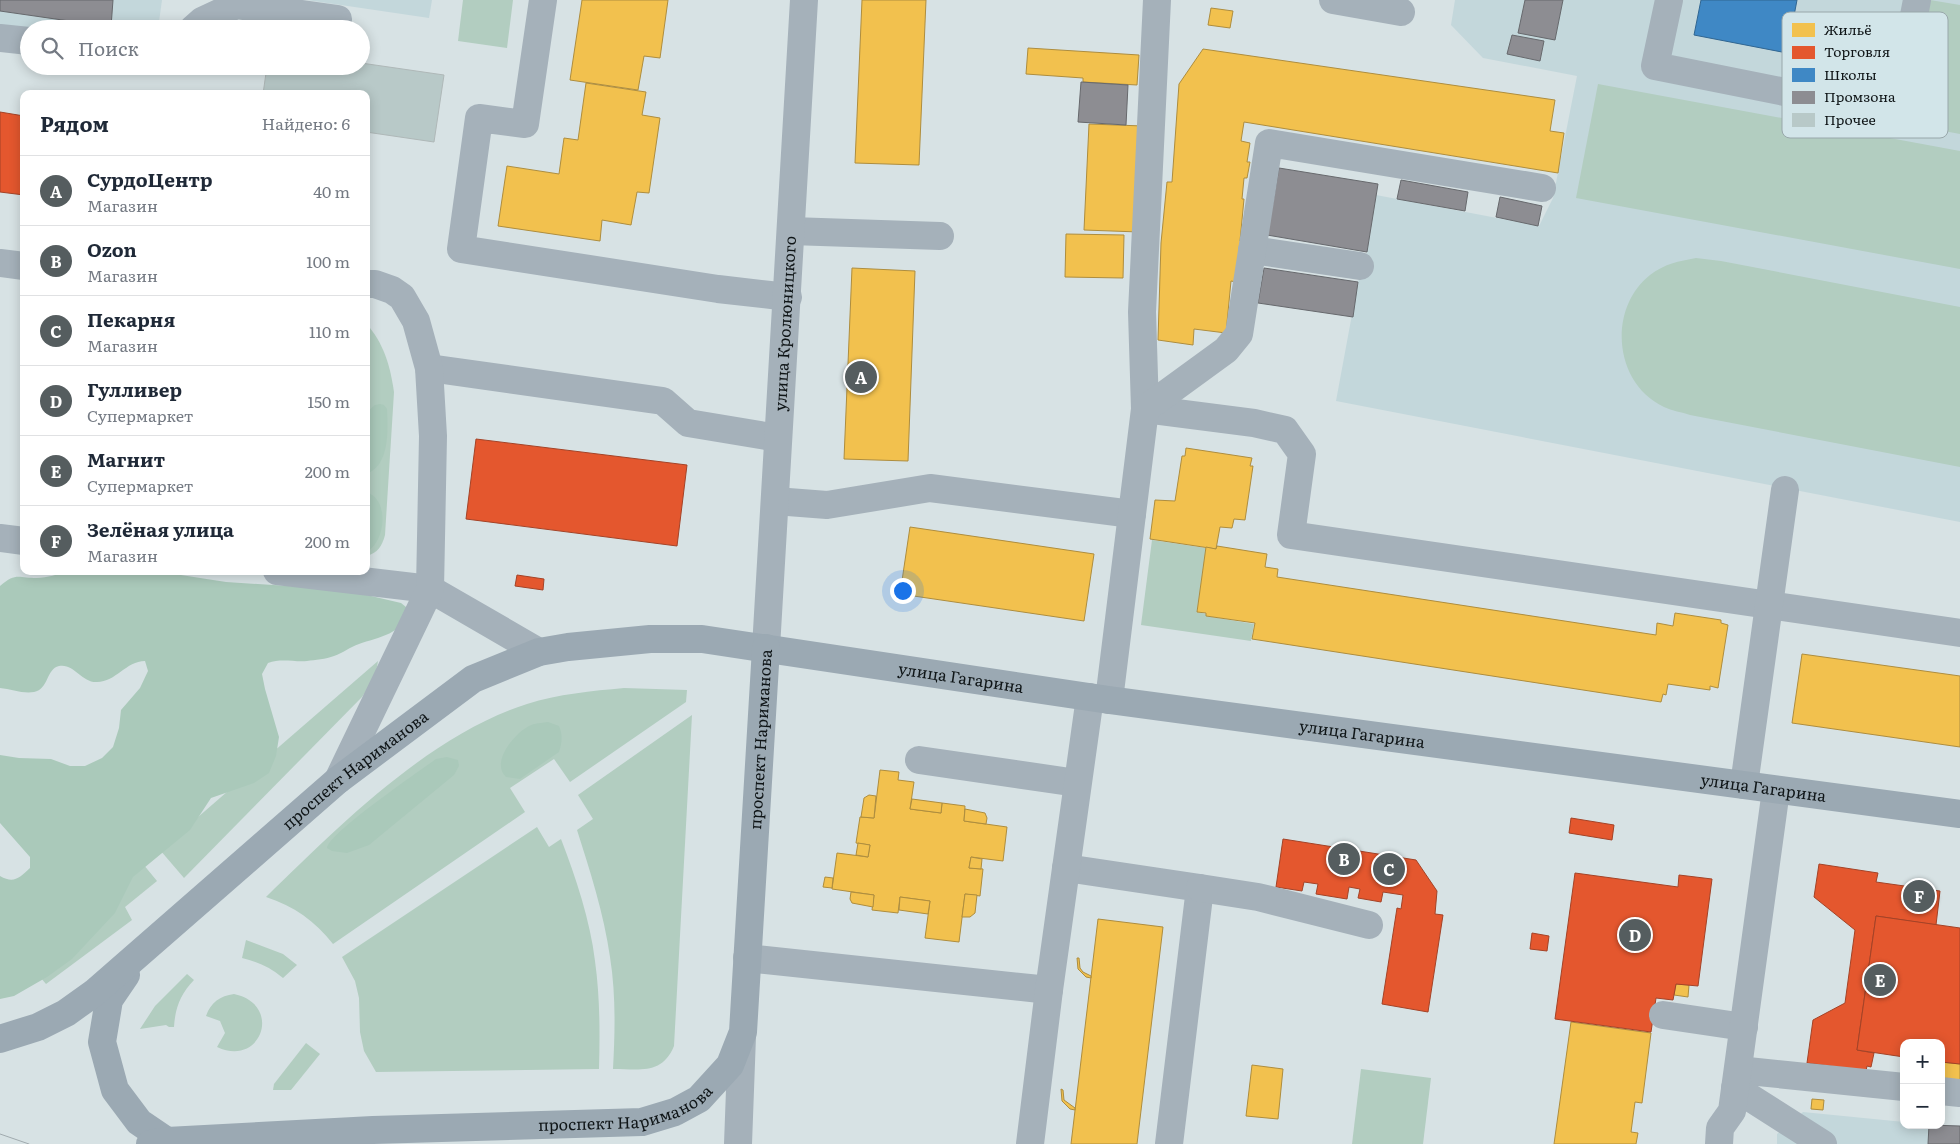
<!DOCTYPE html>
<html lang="ru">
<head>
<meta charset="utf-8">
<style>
	:root { --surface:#fff; --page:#f2f2f3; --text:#1f2937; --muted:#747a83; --line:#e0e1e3; --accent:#555d5f }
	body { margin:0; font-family:Literata,serif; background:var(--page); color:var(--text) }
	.controls { position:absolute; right:15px; bottom:15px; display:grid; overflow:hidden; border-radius:10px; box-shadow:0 2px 12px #0003 }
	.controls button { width:45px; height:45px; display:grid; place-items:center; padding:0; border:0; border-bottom:1px solid var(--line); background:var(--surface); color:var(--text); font:25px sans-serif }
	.you { position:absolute; left:902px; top:590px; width:18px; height:18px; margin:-12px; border:4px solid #fff; border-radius:50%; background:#1a73e8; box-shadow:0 0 0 8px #1a73e833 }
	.badge { display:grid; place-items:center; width:32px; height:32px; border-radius:50%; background:var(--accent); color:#fff; font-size:16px; font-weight:700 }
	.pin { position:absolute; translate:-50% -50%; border:2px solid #fff; box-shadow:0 1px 5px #0006 }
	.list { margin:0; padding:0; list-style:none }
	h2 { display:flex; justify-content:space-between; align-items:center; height:65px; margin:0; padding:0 20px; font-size:21px }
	h2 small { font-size:16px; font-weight:400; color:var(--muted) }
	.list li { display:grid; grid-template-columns:32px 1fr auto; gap:15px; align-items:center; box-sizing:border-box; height:70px; padding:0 20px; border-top:1px solid var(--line) }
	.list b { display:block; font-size:19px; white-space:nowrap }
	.list p { margin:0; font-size:16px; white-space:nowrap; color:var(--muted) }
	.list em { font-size:16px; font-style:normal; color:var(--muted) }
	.icon { flex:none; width:28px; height:28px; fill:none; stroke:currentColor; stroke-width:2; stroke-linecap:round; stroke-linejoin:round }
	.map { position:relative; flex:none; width:1960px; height:1144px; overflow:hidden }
	.search { position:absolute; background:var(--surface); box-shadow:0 2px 12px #0003; left:20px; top:20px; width:350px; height:55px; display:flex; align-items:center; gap:12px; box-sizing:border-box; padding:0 18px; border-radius:28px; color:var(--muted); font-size:19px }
	.panel { position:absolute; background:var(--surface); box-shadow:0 2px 12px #0003; left:20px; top:90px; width:350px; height:485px; border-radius:10px }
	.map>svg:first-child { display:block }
	.built { fill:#c3d7db }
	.green { fill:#b2cdc0 }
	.forest { fill:#aac9ba }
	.homes { fill:#f2c14e; stroke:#ae8d3e }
	.shops { fill:#e4572e; stroke:#a44327 }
	.schools { fill:#3f88c5; stroke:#316691 }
	.industry { fill:#8d8d92; stroke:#67696d }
	.building { fill:#b8c9c8; stroke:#afb8b8 }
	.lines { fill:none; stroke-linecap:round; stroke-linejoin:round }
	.minor { stroke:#a5b1ba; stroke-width:28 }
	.major { stroke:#9ba9b3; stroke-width:28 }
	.tram { stroke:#a0aaae; stroke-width:1 }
	.labels { text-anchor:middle; stroke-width:5; stroke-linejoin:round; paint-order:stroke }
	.street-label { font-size:16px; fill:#0f1517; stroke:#d2e5e9 }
	.key { fill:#d2e5e9; stroke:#98a7aa; stroke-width:1 }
	.key-label { font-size:14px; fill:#0f1517 }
</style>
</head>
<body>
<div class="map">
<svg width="1960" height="1144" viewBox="0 0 1960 1144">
	<rect width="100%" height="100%" fill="#d7e2e4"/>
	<g class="built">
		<polygon points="0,0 162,0 158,29 29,29 0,26"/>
		<polygon points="307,0 432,0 429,18"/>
		<polygon points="1455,0 1960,0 1960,522 1336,401 1358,282 1367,252 1376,195 1539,226 1553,198 1577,76 1483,58 1451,25"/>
		<polygon points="1803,1112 1904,1122 1904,1125 1960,1126 1960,1144 1777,1144 1777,1134"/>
	</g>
	<g class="green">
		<polygon points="463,0 513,0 507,48 458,41"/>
		<polygon points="1930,0 1960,5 1960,134 1906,124"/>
		<polygon points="1598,84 1960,151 1960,269 1576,198"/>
		<path d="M 1696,258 L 1721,261 L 1960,307 L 1960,467 L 1690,415 C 1682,412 1672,411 1664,407 C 1614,384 1607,309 1650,275 C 1664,264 1679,261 1696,258 Z"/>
		<path d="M 366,323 C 384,344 390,365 394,392 L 385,535 C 382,546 378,553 366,556 Z"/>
		<polygon points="1152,540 1206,548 1197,612 1206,614 1206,616 1254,624 1251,641 1141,625"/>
		<polygon points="378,661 375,678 362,697 184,878 160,850"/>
		<path d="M 624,688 L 687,690 L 686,702 L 570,782 L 554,759 L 510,788 L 525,812 L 333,944 C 315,921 294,906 266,897 C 338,827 429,735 527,704 C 558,694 592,691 624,688 Z"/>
		<path d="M 692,715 L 674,1046 C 662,1075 640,1069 613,1069 C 615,1032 616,994 610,957 C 604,914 590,871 577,830 L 593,819 L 578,795 Z"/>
		<path d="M 537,827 L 549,847 L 561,839 C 576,878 590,920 595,961 C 600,997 600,1033 599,1069 L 376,1072 L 364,1051 L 360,1032 L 359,998 L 355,981 L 342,957 Z"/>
		<polygon points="143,864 157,881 125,907 132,920 46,984 41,978"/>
		<path d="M 246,940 L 283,954 L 297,965 L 283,978 C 270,967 258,962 242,958 Z"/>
		<path d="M 187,974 L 194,980 C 181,993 175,1008 174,1027 L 169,1027 L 166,1025 L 140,1029 L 155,1006 Z"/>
		<path d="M 234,994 C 283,1004 262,1068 217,1047 L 225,1033 L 220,1021 L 206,1016 C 211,1002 220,996 234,994 Z"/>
		<polygon points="306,1043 320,1054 291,1090 273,1090 274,1084"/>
		<polygon points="1361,1069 1431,1078 1423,1144 1352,1144"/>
	</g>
	<g class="forest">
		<path d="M 380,404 L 384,405 L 387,409 C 388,430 390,466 366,474 L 366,413 L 375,405 Z"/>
		<path d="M 366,492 C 390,499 386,542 366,552 Z"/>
		<path d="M 69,571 L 155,571 L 226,582 L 319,588 L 354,592 L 401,603 L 406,607 C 408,634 378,637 359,644 C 350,647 343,653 334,656 C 326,659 315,660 307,661 C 293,662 281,658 268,663 L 262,674 L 265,689 L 279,737 L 276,756 L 269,773 L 254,783 L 211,798 L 190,830 L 133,877 L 115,913 L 72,959 L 47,977 L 14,996 L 0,999 L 0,876 C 14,884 19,878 30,868 L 30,857 L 0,823 L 0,755 L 19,758 L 51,759 L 70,766 L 85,766 L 102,758 L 113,747 L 119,728 L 121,710 L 140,688 L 148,671 L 145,661 C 126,661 116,682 97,682 C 82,683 74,663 59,666 C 46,669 49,689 34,692 C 23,694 11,689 0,688 L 0,586 C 16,572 18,578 37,578 C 47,578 58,574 69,571 Z"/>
		<path d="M 548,722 L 559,726 C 563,735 562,743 559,752 L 520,779 L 506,777 C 490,762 515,733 529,726 C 535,723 541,723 548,722 Z"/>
		<path d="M 447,757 L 458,760 L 459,766 L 454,775 L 369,845 L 347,853 L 332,851 L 327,848 C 329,833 418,772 436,759 Z"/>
	</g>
	<g class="homes">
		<polygon points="582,0 668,0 660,58 644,56 638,90 570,80"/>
		<polygon points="862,0 926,0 919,165 855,163"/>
		<polygon points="1211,8 1233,11 1230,28 1208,25"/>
		<polygon points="1028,48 1139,55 1137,85 1083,82 1083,78 1026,74"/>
		<polygon points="1203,49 1555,100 1550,131 1564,133 1558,173 1244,122 1241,141 1250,143 1247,162 1250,162 1247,178 1244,178 1242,199 1244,199 1240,241 1241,241 1236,282 1231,281 1226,333 1194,329 1193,345 1158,340 1161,243 1167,182 1172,182 1179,84"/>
		<polygon points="586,83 646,92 642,115 660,118 649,193 637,192 631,225 602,220 600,241 498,226 507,166 559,174 564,138 578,140"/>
		<polygon points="1089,124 1143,126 1139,232 1084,230"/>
		<polygon points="1066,234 1124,235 1123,278 1065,277"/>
		<polygon points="852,268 915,271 908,461 844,459"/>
		<polygon points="1186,448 1252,458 1250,466 1253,466 1245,520 1234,519 1232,528 1220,527 1216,549 1150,539 1155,500 1175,501 1182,456 1185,456"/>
		<polygon points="910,527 1094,554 1084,621 900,594"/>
		<polygon points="1217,546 1267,554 1265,567 1278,569 1277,577 1656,635 1657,623 1673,626 1675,613 1721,620 1721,623 1728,625 1718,688 1710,686 1710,690 1668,684 1666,695 1663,694 1661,702 1252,639 1255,623 1206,616 1206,613 1197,612 1206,547 1216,549"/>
		<polygon points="1802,654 1960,676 1960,747 1792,723"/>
		<polygon points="880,770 899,772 898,780 914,782 910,809 941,813 942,803 965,806 964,821 1007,827 1003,861 971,857 969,868 983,869 980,896 965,894 959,942 925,938 930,901 900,897 898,913 872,910 874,895 832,889 837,853 868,857 870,845 856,843 860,817 874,818"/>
		<polygon points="869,795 876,796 874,818 861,817 864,798"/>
		<polygon points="912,799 942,803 941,813 910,809"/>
		<polygon points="965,809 985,813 987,818 986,824 964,821"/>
		<polygon points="858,843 870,845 868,857 856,855"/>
		<polygon points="971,857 982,859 981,869 969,868"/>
		<polygon points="825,877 833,878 832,888 823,887"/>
		<polygon points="851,892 874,895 873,907 852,903 850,899"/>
		<polygon points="965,894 977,895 975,913 970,917 962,917"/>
		<polygon points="900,897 930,901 928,914 899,910"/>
		<polygon points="1098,919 1163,927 1137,1144 1071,1144"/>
		<polygon points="1077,958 1079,958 1080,968 1083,972 1091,976 1091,978 1086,977 1078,969"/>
		<polygon points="1676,984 1689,985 1688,997 1674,995"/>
		<polygon points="1571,1022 1651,1033 1642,1103 1635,1102 1631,1132 1638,1133 1636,1144 1554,1144"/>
		<polygon points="1941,1062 1960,1064 1960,1084 1941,1082"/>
		<polygon points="1252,1065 1283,1069 1278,1119 1246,1116"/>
		<polygon points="1061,1089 1063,1090 1064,1100 1075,1108 1075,1110 1070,1109 1062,1101"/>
		<polygon points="1812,1099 1824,1100 1823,1110 1811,1109"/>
	</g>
	<g class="shops">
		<polygon points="0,112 24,116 24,195 0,192"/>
		<polygon points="476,439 687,465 677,546 466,519"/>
		<polygon points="517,575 544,579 543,590 515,586"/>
		<polygon points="1571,818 1614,825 1612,840 1569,833"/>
		<polygon points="1283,839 1416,860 1437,891 1435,914 1443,915 1428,1012 1382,1004 1397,908 1401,909 1403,895 1383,892 1381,902 1358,898 1360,889 1349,887 1347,899 1316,894 1318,884 1304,882 1302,891 1276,887"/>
		<polygon points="1819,864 1878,873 1876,882 1940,891 1936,925 1876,916 1857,1050 1874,1053 1871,1067 1867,1066 1866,1071 1807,1063 1813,1020 1845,1003 1855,930 1814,897"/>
		<polygon points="1575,873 1678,887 1679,875 1712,879 1698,986 1676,984 1673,1000 1656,998 1651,1032 1555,1019"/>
		<polygon points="1876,916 1960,928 1960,1064 1941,1062 1941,1043 1904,1043 1904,1057 1857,1050"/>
		<polygon points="1532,933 1549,936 1547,951 1530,949"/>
	</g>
	<polygon class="schools" points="1701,0 1797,0 1787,53 1694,35"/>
	<g class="industry">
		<polygon points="0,0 113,0 111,27 0,11"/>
		<polygon points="1525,0 1563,0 1555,40 1518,33"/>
		<polygon points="1512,35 1544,41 1540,61 1507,54"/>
		<polygon points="1081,82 1128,85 1126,125 1078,122"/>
		<polygon points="1279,168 1378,184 1367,252 1267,235"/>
		<polygon points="1401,180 1468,192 1465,211 1397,199"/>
		<polygon points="1500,197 1542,206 1538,226 1496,217"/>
		<polygon points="1264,268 1358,282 1353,317 1258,303"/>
		<polygon points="1929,1125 1960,1126 1960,1144 1928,1144"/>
	</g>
	<polygon class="building" points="361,63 444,75 434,142 366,132 366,94 263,94 267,66 361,66"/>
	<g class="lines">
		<g class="minor">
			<polyline points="543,0 525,124 479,118 461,249 718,289 788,297"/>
			<polyline points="1157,0 1142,312 1145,409 1254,423 1285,430 1302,454 1291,535 1960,633"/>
			<polyline points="1333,0 1401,12"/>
			<polyline points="1669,0 1655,66 1895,114 1917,0"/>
			<polyline points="193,29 202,21 236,5 338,19"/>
			<polyline points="0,38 29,41"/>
			<polyline points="791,231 940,236"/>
			<polyline points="1252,250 1360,266"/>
			<polyline points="0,263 24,266"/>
			<polyline points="429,368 663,401 688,423 778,438"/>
			<polyline points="775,501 827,505 930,488 1132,514"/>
			<polyline points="0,538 24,541"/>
			<polyline points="277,571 430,589 539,652"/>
			<path id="s1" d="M 766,648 L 804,0"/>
			<polyline points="1109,700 1145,409 1226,350 1239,334 1269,143 1542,188"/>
			<polyline points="919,760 1077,783"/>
			<polyline points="338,780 430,589 433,436 429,368 416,321 402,297 392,290 375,284 366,284"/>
			<polyline points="1744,785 1785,490"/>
			<polyline points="1066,868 1200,888 1169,1144"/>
			<polyline points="1200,888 1258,897 1369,925"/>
			<polyline points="747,958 1049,990"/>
			<polyline points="1663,1015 1744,1027"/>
			<polyline points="1738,1070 1904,1087"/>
			<polyline points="1735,1088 1823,1144"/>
			<polyline points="1941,1091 1960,1093"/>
			<polyline points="738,1144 742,1036"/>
			<polyline points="1030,1144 1049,990 1090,697"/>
			<polyline points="1719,1144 1720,1128 1732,1111 1776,790"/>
		</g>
		<g class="major">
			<polyline points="126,975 109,1000 102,1042 115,1090 139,1122 167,1141"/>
			<path id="s2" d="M 0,1039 L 38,1027 L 66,1013 L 94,993 L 338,780 L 473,679 L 539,652 L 568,647 L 650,639 L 702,639 L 1109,700 L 1960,814"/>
			<path id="s3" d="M 150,1144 L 167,1141 L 373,1130 L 642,1122 L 675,1112 L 699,1099 L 730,1065 L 743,1032 L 766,648"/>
		</g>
		<polyline class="tram" points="0,1134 29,1144"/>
	</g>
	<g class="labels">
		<g class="street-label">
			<text dy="6" stroke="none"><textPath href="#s1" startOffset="325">улица Кролюницкого</textPath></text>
			<text dy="6" stroke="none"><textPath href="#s2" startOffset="1095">улица Гагарина</textPath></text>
			<text dy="6" stroke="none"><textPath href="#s2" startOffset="1500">улица Гагарина</textPath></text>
			<text dy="6" stroke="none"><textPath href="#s3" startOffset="929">проспект Нариманова</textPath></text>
			<text dy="6" stroke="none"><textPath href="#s2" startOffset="449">проспект Нариманова</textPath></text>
			<text dy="6" stroke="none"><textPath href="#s2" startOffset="1905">улица Гагарина</textPath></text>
			<text dy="6" stroke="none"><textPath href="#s3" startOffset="479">проспект Нариманова</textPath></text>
		</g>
	</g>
	<rect x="1782" y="12" width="166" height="126" rx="8" class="key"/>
	<rect x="1792" y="23" width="23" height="14" fill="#f2c14e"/>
	<rect x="1792" y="46" width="23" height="13" fill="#e4572e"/>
	<rect x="1792" y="68" width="23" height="14" fill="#3f88c5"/>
	<rect x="1792" y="91" width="23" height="13" fill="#8d8d92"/>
	<rect x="1792" y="113" width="23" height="14" fill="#b8c9c8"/>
	<g class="key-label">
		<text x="1824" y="35">Жильё</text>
		<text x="1824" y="57">Торговля</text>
		<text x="1824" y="80">Школы</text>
		<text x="1824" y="102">Промзона</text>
		<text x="1824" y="125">Прочее</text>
	</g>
</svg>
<div class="controls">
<button>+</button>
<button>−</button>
</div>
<div class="you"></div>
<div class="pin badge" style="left:861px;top:377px">A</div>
<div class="pin badge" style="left:1344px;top:859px">B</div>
<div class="pin badge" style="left:1389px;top:869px">C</div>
<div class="pin badge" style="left:1635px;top:935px">D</div>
<div class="pin badge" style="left:1880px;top:980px">E</div>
<div class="pin badge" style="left:1919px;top:896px">F</div>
<div class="search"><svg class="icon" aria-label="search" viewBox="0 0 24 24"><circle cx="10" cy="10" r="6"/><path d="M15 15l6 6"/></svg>Поиск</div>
<section class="panel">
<h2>Рядом<small>Найдено: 6</small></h2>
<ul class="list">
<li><span class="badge">A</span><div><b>СурдоЦентр</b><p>Магазин</p></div><em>40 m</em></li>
<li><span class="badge">B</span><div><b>Ozon</b><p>Магазин</p></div><em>100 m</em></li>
<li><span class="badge">C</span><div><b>Пекарня</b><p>Магазин</p></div><em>110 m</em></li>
<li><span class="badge">D</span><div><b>Гулливер</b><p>Супермаркет</p></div><em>150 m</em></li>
<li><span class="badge">E</span><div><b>Магнит</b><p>Супермаркет</p></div><em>200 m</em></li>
<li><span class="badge">F</span><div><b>Зелёная улица</b><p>Магазин</p></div><em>200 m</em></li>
</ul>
</section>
</div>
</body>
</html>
